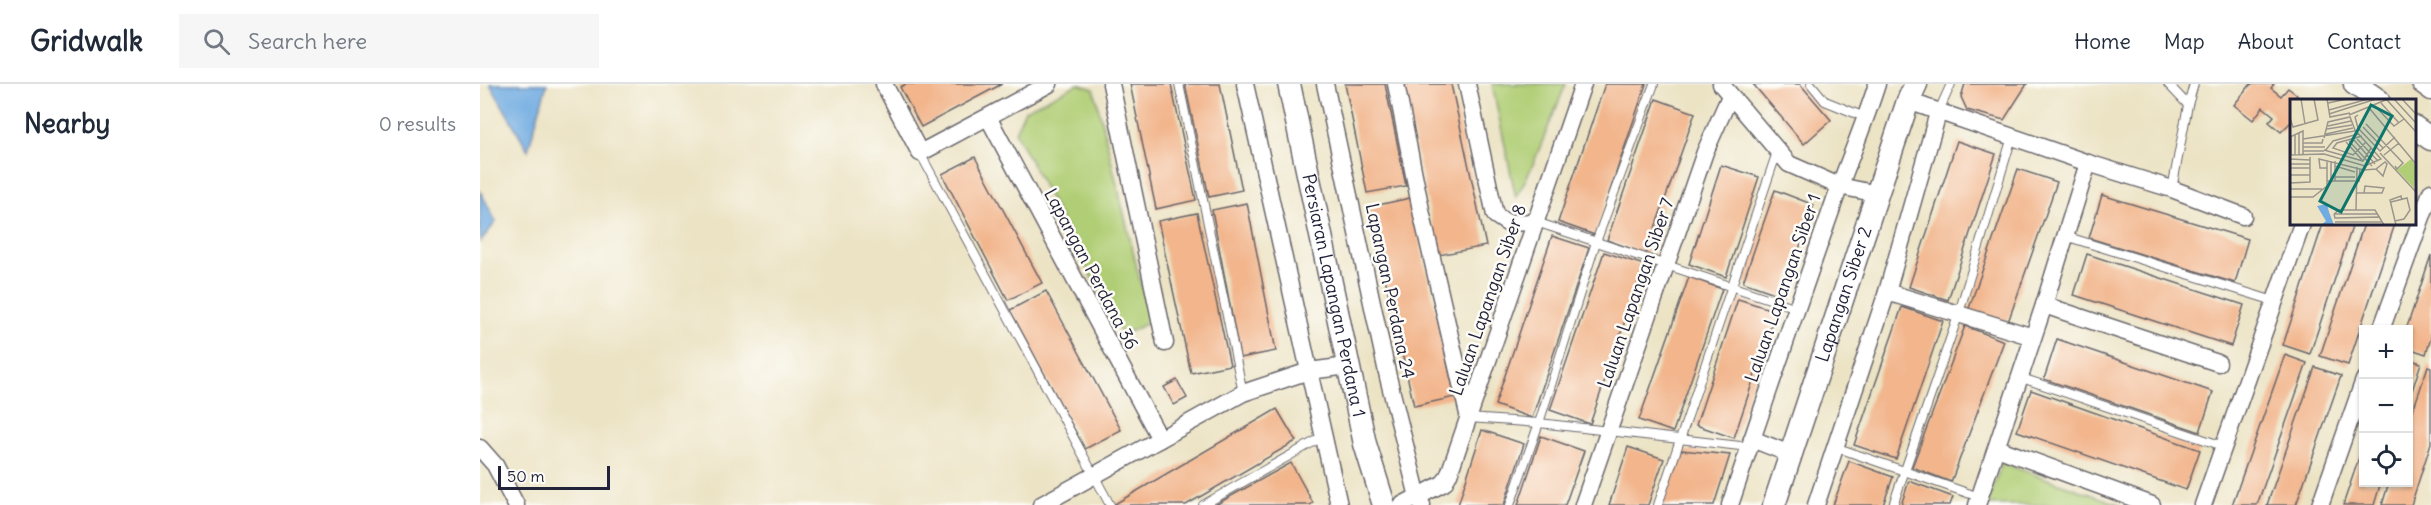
<!DOCTYPE html>
<html lang="en">
<head>
<meta charset="utf-8">
<style>
	:root { --surface:#fff; --page:#f6f6f7; --text:#1f2937; --muted:#747a83; --line:#e0e1e3 }
	body { margin:0; font-family:Delius,sans-serif; background:var(--page); color:var(--text) }
	.controls { position:absolute; right:18px; bottom:18px; display:grid; overflow:hidden; border-radius:0px; box-shadow:0 2px 4px #0004 }
	.controls button { width:54px; height:54px; display:grid; place-items:center; padding:0; border:0; border-bottom:2px solid var(--line); background:var(--surface); color:var(--text); font:30px sans-serif }
	.scale { position:absolute; left:18px; bottom:15px; width:112px; box-sizing:border-box; padding-left:6px; border:3px solid #22223b; border-top:0; font-size:16px; line-height:21px; white-space:nowrap; color:#22223b; -webkit-text-stroke:4px #fdfcf7; paint-order:stroke }
	.list { margin:0; padding:0; list-style:none }
	h2 { display:flex; justify-content:space-between; align-items:center; height:78px; margin:0; padding:0 24px; font-size:26px }
	h2 small { font-size:20px; font-weight:400; color:var(--muted) }
	.icon { flex:none; width:33px; height:33px; fill:none; stroke:currentColor; stroke-width:2; stroke-linecap:round; stroke-linejoin:round }
	.map { position:relative; flex:none; width:1951px; height:421px; overflow:hidden }
	header { display:flex; align-items:center; gap:36px; box-sizing:border-box; height:84px; padding:0 30px; background:var(--surface); border-bottom:2px solid var(--line) }
	header strong { font-size:28px }
	nav { display:flex; gap:33px; margin-inline-start:auto; font-size:21px }
	.search { width:420px; height:54px; background:var(--page); display:flex; align-items:center; gap:15px; box-sizing:border-box; padding:0 21px; border-radius:0px; color:var(--muted); font-size:22px }
	main { display:flex }
	aside { flex:1; background:var(--surface) }
	.map>svg:first-child { display:block }
	.green { fill:#b0ce75; stroke:#697858; stroke-width:1.5 }
	.water { fill:#70abe1; stroke:#49668e; stroke-width:1.5 }
	.building { fill:#f2b58c }
	.lines { fill:none; stroke-linecap:round; stroke-linejoin:round }
	.lane-casing { stroke:#69666b; stroke-width:10 }
	.street-casing { stroke:#69666b; stroke-width:19 }
	.secondary-casing { stroke:#69666b; stroke-width:25 }
	.lane { stroke:#fff; stroke-width:8 }
	.street { stroke:#fff; stroke-width:16 }
	.secondary { stroke:#fff; stroke-width:22 }
	.labels { text-anchor:middle; stroke-width:5; stroke-linejoin:round; paint-order:stroke }
	.street-label { font-size:18px; fill:#22223b; stroke:#fdfcf7 }
	.inset-road { fill:none; stroke:#9b968d; stroke-width:1.5 }
	.view { fill:#0f766e; fill-opacity:0.15; stroke:#0f766e; stroke-width:3 }
	.inset-edge { fill:none; stroke:#22223b; stroke-width:3 }
</style>
</head>
<body>
<header>
<strong>Gridwalk</strong>
<div class="search"><svg class="icon" aria-label="search" viewBox="0 0 24 24"><circle cx="10" cy="10" r="6"/><path d="M15 15l6 6"/></svg>Search here</div>
<nav><a>Home</a><a>Map</a><a>About</a><a>Contact</a></nav>
</header>
<main>
<aside>
<h2>Nearby<small>0 results</small></h2>
<ul class="list">
</ul>
</aside>
<div class="map">
<svg width="1951" height="421" viewBox="0 0 1951 421">
	<rect width="100%" height="100%" fill="#fdfcf7"/>
	<filter id="ink" filterUnits="userSpaceOnUse"><feTurbulence type="fractalNoise" baseFrequency=".0167" numOctaves="2"/><feDisplacementMap in="SourceGraphic" scale="12" xChannelSelector="R" yChannelSelector="G"/><feConvolveMatrix kernelMatrix="1 2 1 2 8 2 1 2 1" color-interpolation-filters="sRGB"/></filter>
	<filter id="wash" filterUnits="userSpaceOnUse"><feTurbulence type="fractalNoise" baseFrequency=".008" numOctaves="4" result="noise"/><feDisplacementMap in="SourceGraphic" scale="24" xChannelSelector="R" yChannelSelector="G"/><feGaussianBlur stdDeviation="1.35" result="paint"/><feColorMatrix in="noise" values="0 0 0 0 0 0 0 0 0 0 0 0 0 0 0 0 0 1.4 0 .05"/><feComposite in="paint" operator="in"/></filter>
	<g filter="url(#wash)">
		<rect width="100%" height="100%" fill="#ece3c4"/>
		<g class="green">
			<polygon points="598,0 614,5 670,238 642,251 535,48 545,26"/>
			<polygon points="1012,0 1086,0 1051,85 1036,114"/>
			<polygon points="1522,379 1641,421 1507,421"/>
		</g>
		<g class="water">
			<polygon points="10,0 67,0 48,66"/>
			<polygon points="0,106 16,138 0,158"/>
		</g>
		<g id="blocks">
			<g class="building">
				<polygon points="426,0 522,0 441,43 420,3"/>
				<polygon points="650,0 691,0 716,116 676,125"/>
				<polygon points="705,0 740,0 762,106 729,113"/>
				<polygon points="865,0 905,0 926,102 887,109"/>
				<polygon points="922,0 971,0 1006,162 959,171"/>
				<polygon points="1125,0 1166,0 1115,151 1078,138"/>
				<polygon points="1273,0 1320,0 1351,36 1324,60"/>
				<polygon points="1485,0 1547,0 1524,36 1487,26 1481,13"/>
				<polygon points="1771,0 1794,0 1791,4 1801,12 1808,4 1817,11 1812,16 1812,37 1801,48 1789,38 1794,32 1783,23 1773,36 1754,21"/>
				<polygon points="1176,15 1215,29 1166,170 1127,156"/>
				<polygon points="1477,57 1516,70 1468,216 1429,203"/>
				<polygon points="495,73 562,199 528,216 462,90"/>
				<polygon points="1241,81 1279,93 1246,193 1209,180"/>
				<polygon points="1538,85 1577,98 1527,241 1488,227"/>
				<polygon points="1295,106 1334,121 1303,212 1263,198"/>
				<polygon points="1622,111 1768,155 1755,199 1609,154"/>
				<polygon points="930,114 975,313 934,322 889,123"/>
				<polygon points="767,119 796,267 760,274 732,126"/>
				<polygon points="717,129 750,281 711,289 678,137"/>
				<polygon points="1843,140 1873,140 1830,270 1803,261"/>
				<polygon points="1884,140 1915,140 1868,281 1840,272"/>
				<polygon points="1072,152 1109,164 1052,334 1015,321"/>
				<polygon points="1124,168 1164,181 1110,340 1070,326"/>
				<polygon points="1607,170 1764,221 1751,262 1594,211"/>
				<polygon points="1951,171 1951,254 1946,270 1928,264 1928,246 1926,246"/>
				<polygon points="1209,193 1242,205 1193,348 1159,336"/>
				<polygon points="566,207 641,346 605,365 530,226"/>
				<polygon points="1258,215 1296,227 1254,354 1216,341"/>
				<polygon points="1422,223 1463,237 1416,375 1374,361"/>
				<polygon points="1485,242 1524,257 1471,398 1432,383"/>
				<polygon points="1577,255 1733,308 1720,348 1564,295"/>
				<polygon points="1805,271 1827,279 1777,421 1752,421"/>
				<polygon points="1928,275 1941,279 1929,316 1928,316"/>
				<polygon points="1948,282 1951,283 1951,359 1931,421 1902,421 1909,398 1928,398 1928,341"/>
				<polygon points="1835,283 1861,292 1816,421 1787,421"/>
				<polygon points="697,296 707,314 694,321 684,303"/>
				<polygon points="1551,306 1720,366 1706,406 1537,347"/>
				<polygon points="797,325 816,357 706,421 633,421"/>
				<polygon points="1002,346 1044,360 1024,421 978,421"/>
				<polygon points="1061,352 1104,367 1085,421 1038,421"/>
				<polygon points="1883,362 1884,398 1901,398 1894,421 1863,421"/>
				<polygon points="1148,363 1184,375 1168,421 1129,421"/>
				<polygon points="1201,366 1250,371 1234,421 1182,421"/>
				<polygon points="1369,377 1413,393 1403,421 1353,421"/>
				<polygon points="811,379 833,419 830,421 735,421"/>
				<polygon points="1429,397 1473,413 1470,421 1421,421"/>
			</g>
		</g>
	</g>
	<g filter="url(#ink)">
		<use href="#blocks" fill-opacity="0" stroke="#69666b" stroke-width="1.5"/>
		<g class="lines">
			<g class="lane-casing">
				<g id="lane">
					<polyline points="699,0 763,309"/>
					<polyline points="1331,0 1345,17 1387,34"/>
					<polyline points="1688,0 1708,21"/>
					<polyline points="1458,29 1471,0"/>
					<polyline points="440,69 630,421"/>
					<polyline points="1692,105 1708,21 1714,0"/>
					<polyline points="1056,138 1317,224"/>
					<polyline points="1585,152 1794,217"/>
					<polyline points="1539,293 1743,362"/>
					<polyline points="989,334 1059,339 1269,363"/>
					<polyline points="1355,363 1499,413"/>
					<polyline points="723,421 844,352"/>
					<polyline points="1030,421 1059,339 1116,158 1174,0"/>
					<polyline points="1178,421 1297,68"/>
					<polyline points="1413,421 1478,232 1532,53"/>
				</g>
			</g>
			<g class="street-casing">
				<g id="street">
					<polyline points="404,0 440,69 569,0"/>
					<polyline points="631,0 685,259"/>
					<polyline points="765,0 859,421"/>
					<polyline points="845,0 908,293 938,413 942,421"/>
					<polyline points="916,0 942,131 988,330"/>
					<polyline points="987,0 1015,131 1027,139 1056,138"/>
					<polyline points="1241,0 1309,80 1359,102 1398,110"/>
					<polyline points="1940,0 1951,8"/>
					<polyline points="1428,17 1608,79 1692,105 1763,132"/>
					<polyline points="508,33 680,355"/>
					<polyline points="1407,208 1553,253"/>
					<polyline points="1564,221 1738,279"/>
					<polyline points="1901,246 1951,108"/>
					<polyline points="1272,355 1310,370"/>
					<polyline points="0,364 15,381 36,421"/>
					<polyline points="1517,364 1672,421"/>
					<polyline points="561,421 763,309 829,287 868,282"/>
					<polyline points="922,421 964,399 969,390 1103,0"/>
					<polyline points="1103,421 1225,68 1250,12"/>
					<path d="M 1250,421 C 1283,322 1317,223 1352,124 C 1366,82 1384,42 1397,0"/>
					<polyline points="1336,421 1407,208 1458,29"/>
					<polyline points="1497,421 1564,221 1608,79"/>
					<polyline points="1723,421 1822,140"/>
					<polyline points="1840,421 1884,296"/>
				</g>
			</g>
			<g class="secondary-casing">
				<g id="secondary">
					<path id="s1" d="M 809,0 L 885,360 L 904,421"/>
					<polyline points="1875,0 1898,16"/>
					<polyline points="1934,43 1951,55"/>
					<path id="s2" d="M 1294,421 L 1428,17 L 1436,0"/>
				</g>
			</g>
			<use href="#lane" class="lane"/>
			<use href="#street" class="street"/>
			<use href="#secondary" class="secondary"/>
		</g>
	</g>
	<g class="labels">
		<g class="street-label">
			<text transform="translate(611 185) rotate(62)" y="6">Lapangan Perdana 36</text>
			<text transform="translate(1303 204) rotate(-71)" y="6">Laluan Lapangan Siber 1</text>
			<text transform="translate(910 207) rotate(78)" y="6">Lapangan Perdana 24</text>
			<text transform="translate(1156 209) rotate(-71)" y="6">Laluan Lapangan Siber 7</text>
			<text dy="6" stroke="none"><textPath href="#s2" startOffset="222">Lapangan Siber 2</textPath></text>
			<text dy="6" stroke="none"><textPath href="#s1" startOffset="216">Persiaran Lapangan Perdana 1</textPath></text>
			<text transform="translate(1008 216) rotate(-71)" y="6">Laluan Lapangan Siber 8</text>
		</g>
	</g>
	<g transform="translate(1810 15)">
		<rect width="126" height="126" fill="#ece3c4"/>
		<path d="M 121,60 L 126,67 L 124,89 L 107,71 Z" fill="#b0ce75"/>
		<path d="M 37,105 L 39,113 L 44,126 L 31,126 L 36,122 L 27,107 Z" fill="#70abe1"/>
		<path class="inset-road" d="M 11,0 L 15,25M 37,0 L 40,18 L 60,14M 104,0 L 126,24M 112,0 L 126,15M 97,1 L 126,33M 38,4 L 57,0M 91,4 L 109,24M 85,7 L 104,27 L 114,20M 80,10 L 126,65M 39,11 L 78,0M 39,15 L 86,0M 59,16 L 98,0M 68,16 L 65,18 L 68,29 L 90,52 L 105,38M 0,19 L 3,28 L 28,21 L 24,0M 76,25 L 113,64 L 107,70 L 105,67M 38,27 L 61,22M 73,28 L 93,49M 37,30 L 62,26M 9,34 L 9,56M 36,35 L 63,29M 5,36 L 5,56M 72,37 L 47,44 L 43,49 L 63,56 L 76,43M 0,38 L 13,32 L 13,55M 13,40 L 65,32M 67,40 L 88,62M 64,41 L 85,65M 59,42 L 82,67M 56,43 L 73,62M 13,44 L 32,44 L 33,40M 13,48 L 35,48M 34,51 L 73,62 L 81,49M 13,52 L 34,52M 35,52 L 43,42 L 68,35M 90,54 L 126,93M 0,56 L 34,55 L 75,67 L 91,60 L 65,31 L 60,18 L 38,23 L 34,39M 1,56 L 1,38M 94,56 L 109,44M 0,60 L 20,61M 41,62 L 41,82M 0,65 L 20,65M 45,67 L 65,73M 0,69 L 20,69M 37,69 L 30,69 L 29,60 L 74,71 L 86,70 L 95,63 L 97,65 L 93,77 L 86,70M 0,76 L 20,76M 45,78 L 65,78M 37,82 L 69,82 L 70,70M 45,82 L 45,62M 0,84 L 20,83 L 20,58M 0,90 L 32,90M 66,94 L 92,94 L 94,89 L 75,87 L 74,94M 0,98 L 23,98 L 37,87 L 37,61M 101,103 L 117,99 L 120,111 L 114,120 L 105,122M 66,111 L 67,68M 44,115 L 49,111 L 85,111 L 94,126M 44,115 L 45,119 L 90,118M 44,115 L 88,115M 45,123 L 92,123M 106,126 L 100,101 L 111,97 L 112,101"/>
		<path class="view" d="M 81,6 L 102,17 L 51,113 L 30,102 Z"/>
		<rect width="126" height="126" class="inset-edge"/>
	</g>
</svg>
<div class="controls">
<button>+</button>
<button>−</button>
<button><svg class="icon" aria-label="locate" viewBox="0 0 24 24"><circle cx="12" cy="12" r="6"/><path d="M12 2v4M12 18v4M2 12h4M18 12h4"/></svg></button>
</div>
<div class="scale">50 m</div>
</div>
</main>
</body>
</html>
